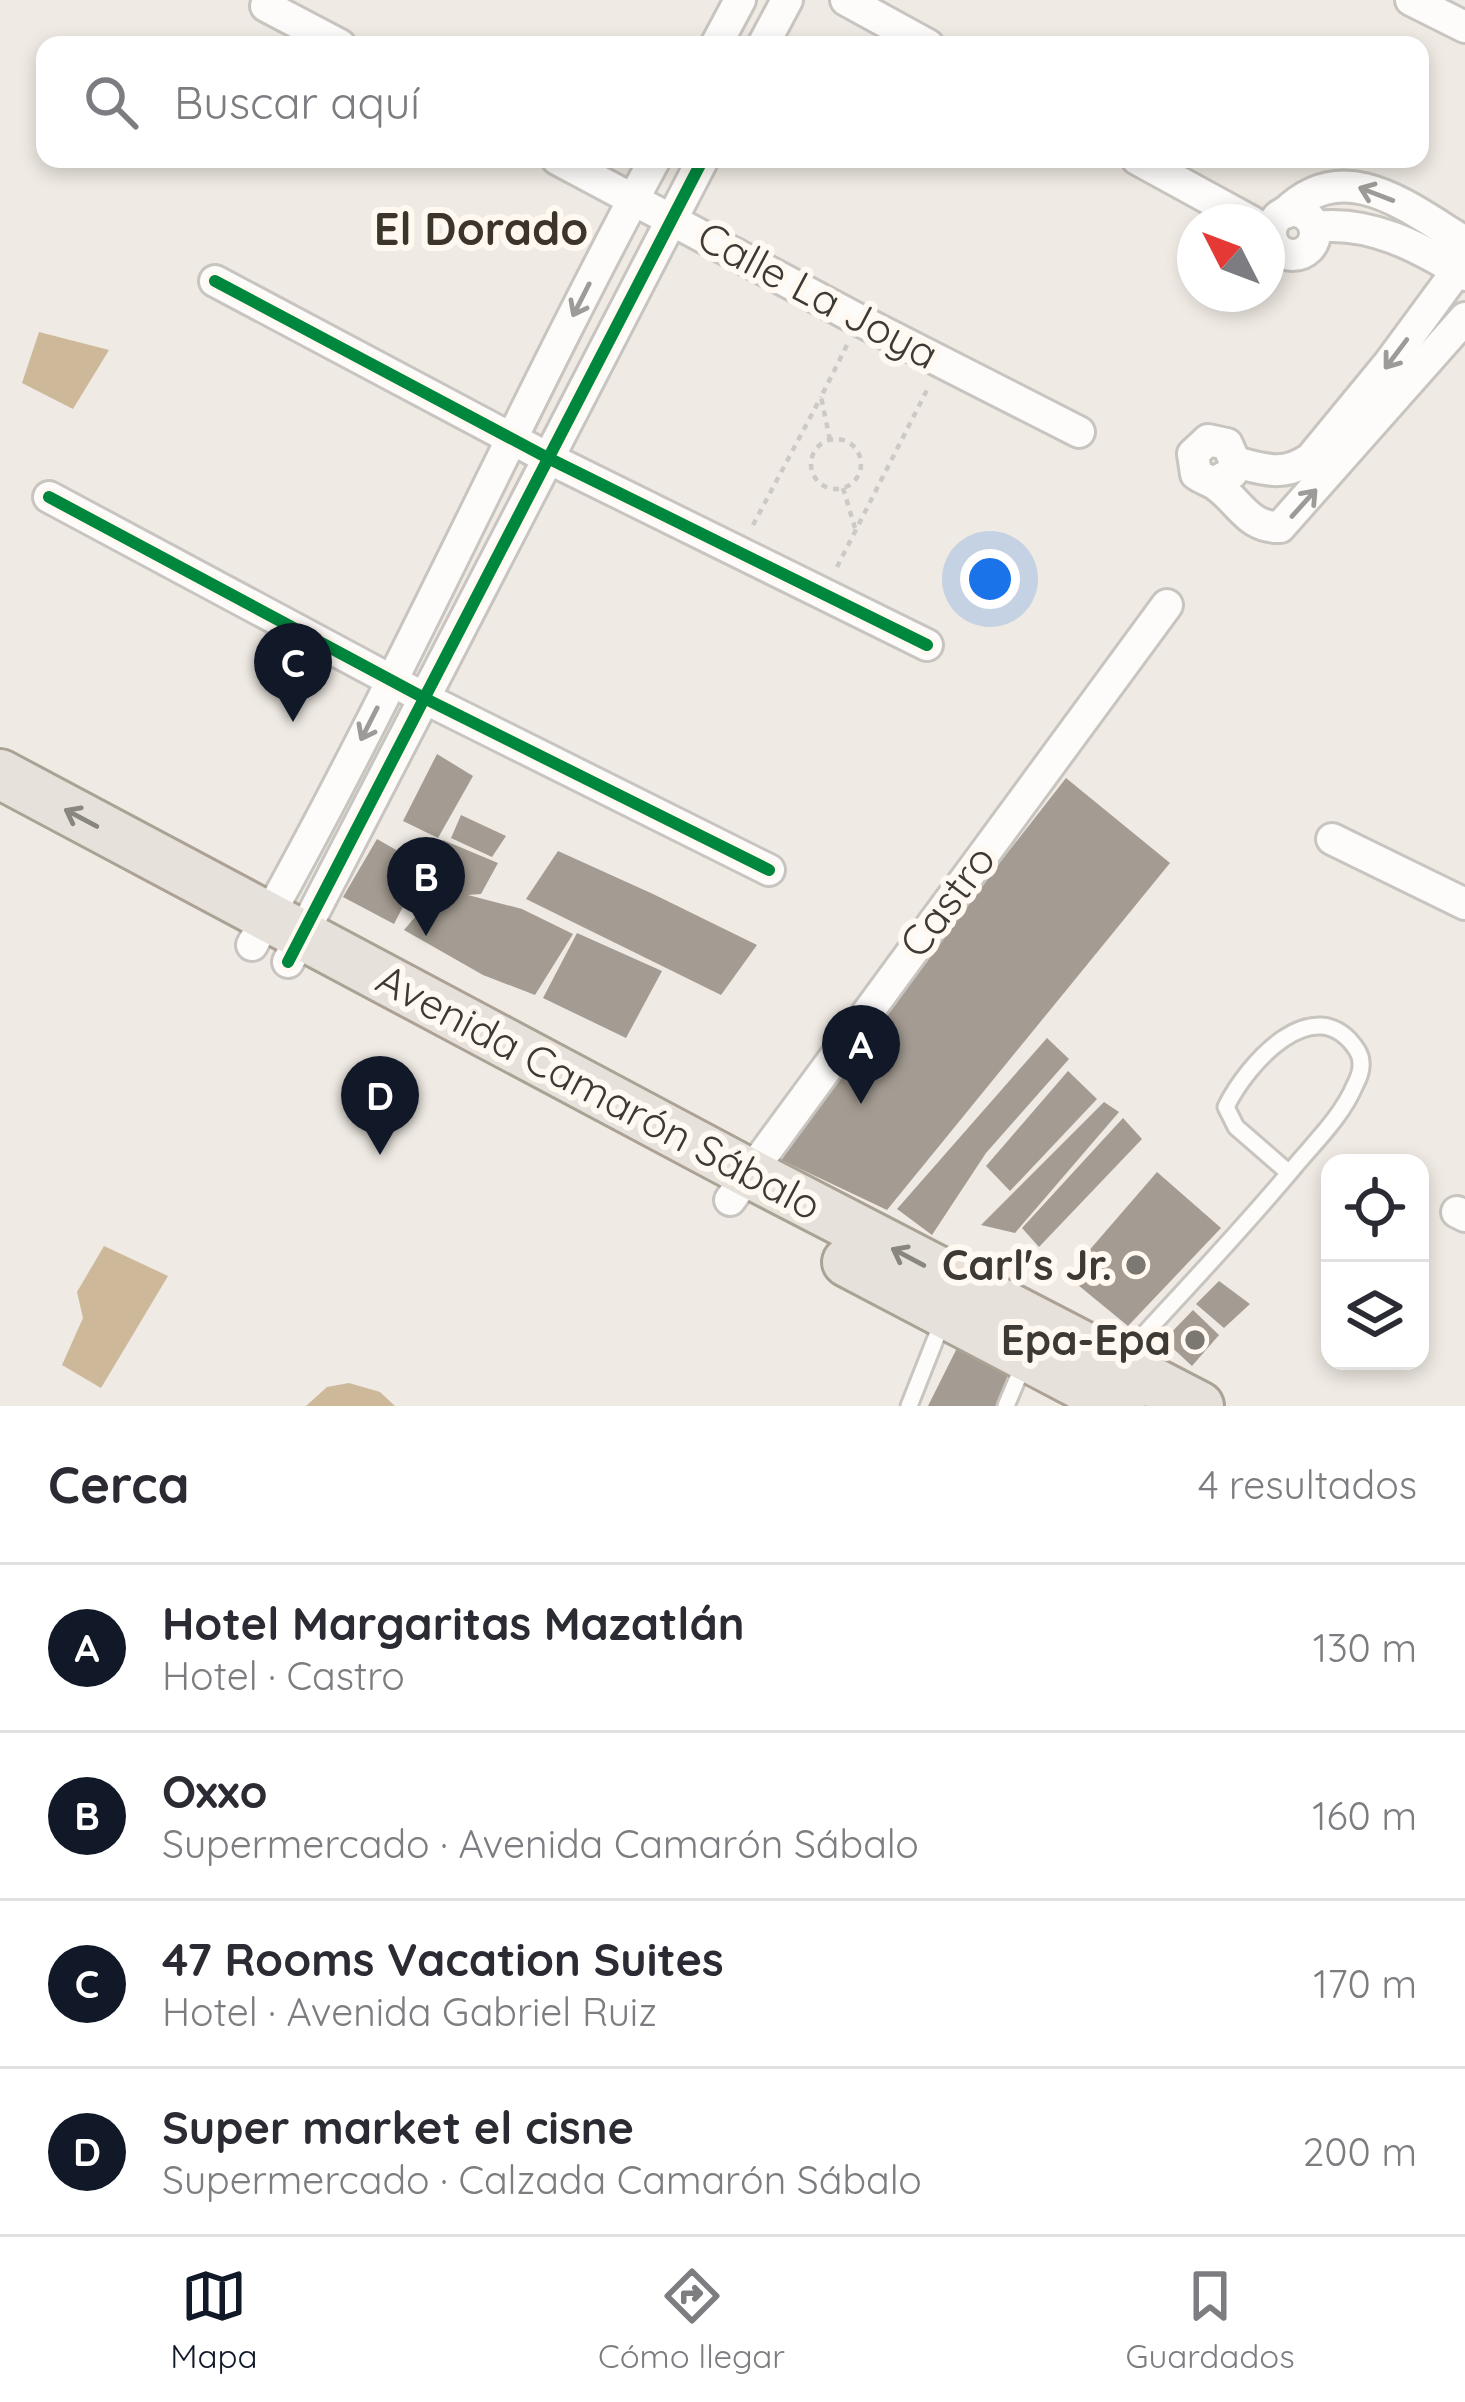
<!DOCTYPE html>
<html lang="es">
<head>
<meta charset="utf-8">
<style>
	:root { --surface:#fff; --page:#f2f2f3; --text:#2b2b33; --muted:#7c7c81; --line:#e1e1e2; --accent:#111827 }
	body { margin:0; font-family:Quicksand,sans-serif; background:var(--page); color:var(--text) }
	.controls { position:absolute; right:36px; bottom:36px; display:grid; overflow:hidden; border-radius:24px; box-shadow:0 6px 18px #0003 }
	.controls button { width:108px; height:108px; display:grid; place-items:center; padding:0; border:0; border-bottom:3px solid var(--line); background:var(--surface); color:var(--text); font:60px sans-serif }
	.compass { position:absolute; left:1177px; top:204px; width:108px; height:108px; border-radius:50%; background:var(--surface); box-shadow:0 6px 18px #0003; rotate:312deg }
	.you { position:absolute; left:990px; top:579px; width:42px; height:42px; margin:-30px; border:9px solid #fff; border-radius:50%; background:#1a73e8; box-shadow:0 0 0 18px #1a73e833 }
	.badge { display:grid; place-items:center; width:78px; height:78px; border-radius:50%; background:var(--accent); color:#fff; font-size:39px; font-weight:700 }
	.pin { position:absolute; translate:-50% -99px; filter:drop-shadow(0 3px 6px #0008) }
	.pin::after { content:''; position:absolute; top:63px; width:42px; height:36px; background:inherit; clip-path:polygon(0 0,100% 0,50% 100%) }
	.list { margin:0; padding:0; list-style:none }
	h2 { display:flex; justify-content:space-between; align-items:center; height:156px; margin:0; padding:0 48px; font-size:51px }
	h2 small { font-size:39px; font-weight:400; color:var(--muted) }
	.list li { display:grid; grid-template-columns:78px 1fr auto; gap:36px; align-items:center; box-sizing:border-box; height:168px; padding:0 48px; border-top:3px solid var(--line) }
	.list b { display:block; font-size:45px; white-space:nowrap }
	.list p { margin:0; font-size:39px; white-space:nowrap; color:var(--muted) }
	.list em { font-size:39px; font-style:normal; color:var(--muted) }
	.icon { flex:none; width:66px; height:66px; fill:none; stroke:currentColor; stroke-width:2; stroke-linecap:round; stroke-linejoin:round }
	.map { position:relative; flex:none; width:1465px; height:1406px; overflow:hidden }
	.search { position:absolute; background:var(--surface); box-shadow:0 6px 18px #0003; left:36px; right:36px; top:36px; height:132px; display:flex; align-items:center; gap:30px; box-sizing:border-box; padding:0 42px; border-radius:24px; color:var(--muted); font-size:45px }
	.sheet { height:828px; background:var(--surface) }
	nav { display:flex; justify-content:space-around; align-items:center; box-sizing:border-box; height:168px; border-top:3px solid var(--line); background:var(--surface); font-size:33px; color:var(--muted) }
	nav a { display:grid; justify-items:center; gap:6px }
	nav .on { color:var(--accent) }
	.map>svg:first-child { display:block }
	.water { fill:#ceb89a }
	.building { fill:#a49c92 }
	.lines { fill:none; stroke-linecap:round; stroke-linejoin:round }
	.service-casing { stroke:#c8c4bf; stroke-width:21 }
	.minor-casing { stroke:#c8c4bf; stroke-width:36 }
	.primary-casing { stroke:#aba295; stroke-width:54 }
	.path { stroke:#cdcac6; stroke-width:4.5; stroke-dasharray:6 6; stroke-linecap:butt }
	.service { stroke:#fdfcfb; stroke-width:15 }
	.minor { stroke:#fdfcfb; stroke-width:30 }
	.primary { stroke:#e6e2db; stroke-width:48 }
	.cycleway-casing { stroke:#fff9f1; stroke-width:20 }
	.cycleway { stroke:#00873e; stroke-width:12 }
	.oneway { stroke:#9d9b98 }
	.oneway2 { stroke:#898680 }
	.poi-dot { fill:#7b7872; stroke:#fff9f1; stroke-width:4.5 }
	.labels { text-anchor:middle; stroke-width:12; stroke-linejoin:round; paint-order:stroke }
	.street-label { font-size:42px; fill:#3d3a35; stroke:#fff9f1 }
	.poi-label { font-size:42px; font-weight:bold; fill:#3d3a35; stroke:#fff9f1; text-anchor:end }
	.neighbourhood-label { font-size:45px; font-weight:bold; fill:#3c352b; stroke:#fff9f1 }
</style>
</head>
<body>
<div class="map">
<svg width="1465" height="1406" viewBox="0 0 1465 1406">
	<rect width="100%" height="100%" fill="#efeae3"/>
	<g class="water">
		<polygon points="39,332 109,350 73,409 22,383"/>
		<polygon points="104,1246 168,1276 101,1388 62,1365 83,1318 77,1292"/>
		<polygon points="349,1383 380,1392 395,1406 306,1406 327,1387"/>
	</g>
	<g class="building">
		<polygon points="437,754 473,776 438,838 403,821"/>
		<polygon points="1066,778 1170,863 887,1210 771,1155"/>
		<polygon points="461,815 506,836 492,857 451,838"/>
		<polygon points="377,839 424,866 394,924 343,897"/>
		<polygon points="443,840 498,863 481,894 468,895 522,909 573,934 535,995 483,975 404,930 433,896 414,896"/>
		<polygon points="558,851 653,894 757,945 721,995 526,899"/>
		<polygon points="577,933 662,971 626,1038 543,998"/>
		<polygon points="1047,1038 1069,1059 986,1153 932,1235 897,1209"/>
		<polygon points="1068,1071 1097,1099 1010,1191 986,1166"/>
		<polygon points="1104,1102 1119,1112 1015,1233 981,1225"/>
		<polygon points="1123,1118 1142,1139 1039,1247 1022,1228"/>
		<polygon points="1157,1172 1221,1228 1128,1326 1067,1276"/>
		<polygon points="1219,1281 1250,1304 1224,1328 1196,1304"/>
		<polygon points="1193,1310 1219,1335 1192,1366 1164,1340"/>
		<polygon points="961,1340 1016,1363 998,1406 928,1406"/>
	</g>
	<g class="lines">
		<g class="service-casing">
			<g id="service">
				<path d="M 1122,1358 C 1180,1295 1240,1232 1295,1166 C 1316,1141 1342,1116 1355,1085 C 1361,1074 1364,1061 1357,1050 C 1315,986 1246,1065 1226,1107 L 1236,1127 L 1289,1173"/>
				<polyline points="909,1406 943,1320"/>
				<polyline points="1006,1406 1025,1361"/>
			</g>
		</g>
		<g class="minor-casing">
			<g id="minor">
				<polyline points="846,0 928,45"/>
				<polyline points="1411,0 1465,27"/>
				<polyline points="266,6 340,45"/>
				<polyline points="716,45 740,0"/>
				<polyline points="763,45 787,0"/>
				<polyline points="557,159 859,320 1079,432"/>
				<polyline points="1137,159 1252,222"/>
				<circle cx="1293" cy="233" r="22"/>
				<path d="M 1285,213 C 1345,154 1407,207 1465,242"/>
				<path d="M 1315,227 C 1370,220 1419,247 1465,275"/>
				<polyline points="215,281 546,457 927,645"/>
				<path d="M 1235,462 C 1265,470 1285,477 1311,458 L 1390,362 L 1465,260"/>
				<path d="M 1213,483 L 1232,473 L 1235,462 L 1227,444 L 1208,440 L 1193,454 L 1196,474 C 1201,478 1208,480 1213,483 C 1239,499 1246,528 1280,527 L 1465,318"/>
				<polyline points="49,497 426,699 769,870"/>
				<polyline points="1332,839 1465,904"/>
				<path d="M 252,945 C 397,689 515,418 655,159"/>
				<polyline points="288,962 703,159"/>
				<polyline points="730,1200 1167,605"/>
				<polyline points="1457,1212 1465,1216"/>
			</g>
		</g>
		<g class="primary-casing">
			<g id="primary">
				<polyline points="0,774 747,1172 1199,1406"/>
				<polyline points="847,1262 1121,1406"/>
			</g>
		</g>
		<g class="path">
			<circle cx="836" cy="464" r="25"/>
			<polyline points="830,440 821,397 847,345"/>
			<polyline points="843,488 855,528"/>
			<polyline points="753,525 821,397"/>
			<polyline points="837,567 927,390"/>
		</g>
		<use href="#service" class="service"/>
		<use href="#minor" class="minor"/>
		<use href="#primary" class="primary"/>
		<g class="cycleway-casing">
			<g id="cycleway">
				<polyline points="215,281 546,457 927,645"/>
				<polyline points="49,497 426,699 769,870"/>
				<polyline points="288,962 703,159"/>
			</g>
		</g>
		<use href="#cycleway" class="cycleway"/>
	</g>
	<defs><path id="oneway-shaft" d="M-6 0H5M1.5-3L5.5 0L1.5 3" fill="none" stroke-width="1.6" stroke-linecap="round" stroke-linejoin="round" transform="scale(3)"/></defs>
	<g class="oneway">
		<use href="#oneway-shaft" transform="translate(1376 194) rotate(-159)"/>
		<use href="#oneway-shaft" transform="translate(581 300) rotate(117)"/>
		<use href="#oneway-shaft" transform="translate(1396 354) rotate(127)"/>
		<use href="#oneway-shaft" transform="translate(1304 503) rotate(-48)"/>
		<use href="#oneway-shaft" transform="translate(369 724) rotate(117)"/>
	</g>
	<g class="oneway2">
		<use href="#oneway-shaft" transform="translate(81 818) rotate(-152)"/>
		<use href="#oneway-shaft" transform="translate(908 1257) rotate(-152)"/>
	</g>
	<g class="poi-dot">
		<circle cx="1136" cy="1265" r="12"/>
		<circle cx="1195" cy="1340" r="12"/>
	</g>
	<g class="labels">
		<g class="street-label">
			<text transform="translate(818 295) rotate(28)" y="15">Calle La Joya</text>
			<text transform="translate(947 901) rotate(-53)" y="15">Castro</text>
			<text transform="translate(599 1092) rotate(28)" y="15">Avenida Camarón Sábalo</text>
		</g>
		<g class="poi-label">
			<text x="1112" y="1280">Carl's Jr.</text>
			<text x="1171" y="1355">Epa-Epa</text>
		</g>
		<g class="neighbourhood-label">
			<text x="481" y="245">El Dorado</text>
		</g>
	</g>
</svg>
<div class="controls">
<button><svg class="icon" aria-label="locate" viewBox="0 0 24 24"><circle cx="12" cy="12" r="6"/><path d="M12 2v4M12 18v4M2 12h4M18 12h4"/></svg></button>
<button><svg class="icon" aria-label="layers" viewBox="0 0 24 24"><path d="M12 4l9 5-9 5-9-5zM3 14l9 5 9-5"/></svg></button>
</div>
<svg class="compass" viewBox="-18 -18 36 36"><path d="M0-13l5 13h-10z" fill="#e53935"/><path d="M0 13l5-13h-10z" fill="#7c7c81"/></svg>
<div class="you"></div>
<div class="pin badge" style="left:861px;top:1104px">A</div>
<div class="pin badge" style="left:426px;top:936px">B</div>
<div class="pin badge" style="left:293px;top:722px">C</div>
<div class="pin badge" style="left:380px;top:1155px">D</div>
<div class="search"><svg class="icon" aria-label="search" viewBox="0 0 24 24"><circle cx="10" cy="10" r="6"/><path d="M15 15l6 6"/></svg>Buscar aquí</div>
</div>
<section class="sheet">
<h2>Cerca<small>4 resultados</small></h2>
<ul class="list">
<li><span class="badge">A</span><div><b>Hotel Margaritas Mazatlán</b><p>Hotel · Castro</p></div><em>130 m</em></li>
<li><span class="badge">B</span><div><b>Oxxo</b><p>Supermercado · Avenida Camarón Sábalo</p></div><em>160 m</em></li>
<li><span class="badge">C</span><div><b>47 Rooms Vacation Suites</b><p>Hotel · Avenida Gabriel Ruiz</p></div><em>170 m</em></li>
<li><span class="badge">D</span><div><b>Super market el cisne</b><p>Supermercado · Calzada Camarón Sábalo</p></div><em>200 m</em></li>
</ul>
</section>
<nav>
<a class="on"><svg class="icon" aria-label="map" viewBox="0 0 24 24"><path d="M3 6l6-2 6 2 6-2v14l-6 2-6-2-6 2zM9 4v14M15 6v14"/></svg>Mapa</a>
<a><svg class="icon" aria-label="directions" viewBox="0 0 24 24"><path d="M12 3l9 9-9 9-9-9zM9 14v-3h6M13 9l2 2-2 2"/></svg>Cómo llegar</a>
<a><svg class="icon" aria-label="saved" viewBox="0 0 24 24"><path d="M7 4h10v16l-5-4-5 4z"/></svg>Guardados</a>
</nav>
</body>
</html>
